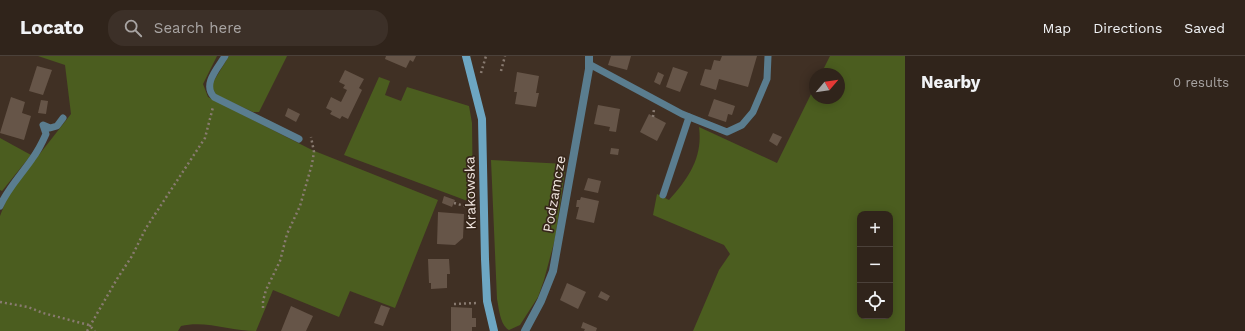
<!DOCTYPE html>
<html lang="en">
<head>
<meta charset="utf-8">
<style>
	:root { --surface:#30241b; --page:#3c3028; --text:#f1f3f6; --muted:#a8a4a3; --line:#4b413a }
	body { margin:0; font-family:"Work Sans",sans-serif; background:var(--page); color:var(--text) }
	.controls { position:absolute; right:12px; bottom:12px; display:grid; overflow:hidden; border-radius:8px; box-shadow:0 2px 10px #0003 }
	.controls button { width:36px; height:36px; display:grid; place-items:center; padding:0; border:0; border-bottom:1px solid var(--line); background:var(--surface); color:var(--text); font:20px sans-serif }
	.compass { position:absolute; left:809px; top:12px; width:36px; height:36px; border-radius:50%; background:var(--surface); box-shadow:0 2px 10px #0003; rotate:61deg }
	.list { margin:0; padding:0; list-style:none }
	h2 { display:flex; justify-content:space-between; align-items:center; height:52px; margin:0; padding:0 16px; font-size:17px }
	h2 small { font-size:13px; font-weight:400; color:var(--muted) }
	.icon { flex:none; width:22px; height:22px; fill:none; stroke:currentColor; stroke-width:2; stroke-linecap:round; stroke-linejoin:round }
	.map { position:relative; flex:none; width:905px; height:275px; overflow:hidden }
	header { display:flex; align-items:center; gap:24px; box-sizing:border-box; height:56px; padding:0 20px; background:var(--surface); border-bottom:1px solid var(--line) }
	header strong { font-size:19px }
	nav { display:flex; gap:22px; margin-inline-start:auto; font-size:14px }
	.search { width:280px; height:36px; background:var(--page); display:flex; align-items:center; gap:10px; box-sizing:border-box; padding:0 14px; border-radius:16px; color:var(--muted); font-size:15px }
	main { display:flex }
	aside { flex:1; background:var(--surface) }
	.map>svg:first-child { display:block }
	.green { fill:#4b5d1f; fill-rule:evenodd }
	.building { fill:#665548 }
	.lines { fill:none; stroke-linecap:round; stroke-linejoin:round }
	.path { stroke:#897b71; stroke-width:2.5; stroke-dasharray:2 3; stroke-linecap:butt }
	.lane { stroke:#5a7d8f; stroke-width:7 }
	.street { stroke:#5a7d8f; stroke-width:8 }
	.secondary { stroke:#6da6c2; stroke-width:8 }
	.labels { text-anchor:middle; stroke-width:3.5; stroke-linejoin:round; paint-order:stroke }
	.street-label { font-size:14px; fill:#efe4dd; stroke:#36261a }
</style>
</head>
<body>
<header>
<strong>Locato</strong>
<div class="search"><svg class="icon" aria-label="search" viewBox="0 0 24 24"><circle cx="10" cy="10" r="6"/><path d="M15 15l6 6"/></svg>Search here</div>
<nav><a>Map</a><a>Directions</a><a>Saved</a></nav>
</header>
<main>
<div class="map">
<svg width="905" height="275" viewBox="0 0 905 275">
	<rect width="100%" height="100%" fill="#403024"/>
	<g class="green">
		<path d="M 38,0 L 217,0 L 203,28 L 208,41 L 312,94 L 438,144 L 395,252 L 350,235 L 339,261 L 273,234 L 256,275 C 231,275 205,264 181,270 L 178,275 L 0,275 L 0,160 L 9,137 L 71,58 L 65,9 Z"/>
		<polygon points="229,0 287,0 259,56 253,56 216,39 213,33 212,28"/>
		<path d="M 830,0 L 905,0 L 905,275 L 693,275 L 719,214 L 730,198 L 724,189 L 653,159 L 657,138 L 669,144 C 689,122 703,101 699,71 L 777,107 L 815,30 L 815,42 L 839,42 L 839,18 L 821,18 ZM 860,158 L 890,158 L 890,260 L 860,260 Z"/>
		<polygon points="379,21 390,25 385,39 401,45 407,31 469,50 472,67 473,147 344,99"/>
		<polygon points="0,82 31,99 2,135 0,134"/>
		<path d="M 491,104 L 566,108 L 555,183 L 544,224 L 538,241 L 520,269 L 509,274 C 500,269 499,252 497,243 Z"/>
	</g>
	<g class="building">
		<polygon points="386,0 416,0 413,6 410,4 406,12 385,3"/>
		<polygon points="611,0 631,0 627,14 608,9"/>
		<polygon points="722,0 757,0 748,31 719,23 716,34 700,29 705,13 711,14 714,4 720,5"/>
		<polygon points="37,10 52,14 43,39 29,35"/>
		<polygon points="673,11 688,16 680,36 666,31"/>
		<polygon points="345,14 364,23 359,32 362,34 348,63 342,60 340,63 330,58 332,55 326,52 331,41 341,46 347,34 343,32 345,29 339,26"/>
		<polygon points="517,16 539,20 536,37 539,37 536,51 515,48 517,36 514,36"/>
		<polygon points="658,16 664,19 660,29 654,26"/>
		<polygon points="11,41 25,46 22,57 31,60 24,84 0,77"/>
		<polygon points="714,43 735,50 732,59 728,58 726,66 708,60"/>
		<polygon points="41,44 48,45 46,58 38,57"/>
		<polygon points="598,49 620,53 616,76 609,75 610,71 594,68"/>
		<polygon points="288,52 300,58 296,66 285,60"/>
		<polygon points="649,58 666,67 657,85 640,76"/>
		<polygon points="773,77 782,81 777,90 769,85"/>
		<polygon points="611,92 619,93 618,99 610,98"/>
		<polygon points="588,122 601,125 598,137 584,134"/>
		<polygon points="444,140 455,144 452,151 442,147"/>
		<polygon points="581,141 599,145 594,167 576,163 579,151 576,151 577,144 580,144"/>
		<polygon points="438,156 464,158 463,182 455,189 437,188"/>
		<polygon points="428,203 449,203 450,218 447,218 447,232 431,233 431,227 429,227"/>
		<polygon points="567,227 586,236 578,253 560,244"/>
		<polygon points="601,235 610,240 607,245 598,241"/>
		<polygon points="381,249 390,252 383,270 374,267"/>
		<polygon points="291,250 313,260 306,275 281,275"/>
		<polygon points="451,251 472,252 472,262 476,262 476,271 472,271 472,275 451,275"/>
		<polygon points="583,266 597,272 596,275 584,275 585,273 581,272"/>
	</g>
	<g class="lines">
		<g class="path">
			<polyline points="501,15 505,0"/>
			<polyline points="481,17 486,0"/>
			<polyline points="653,61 654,53"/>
			<polyline points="454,147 475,153"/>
			<polyline points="0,246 28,251 43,257 89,269 95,275"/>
			<polyline points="454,248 477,247"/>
			<polyline points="263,252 263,245 266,234 280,205 287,178 300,150 312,108 314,96 311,81"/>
			<polyline points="87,275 117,223 132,200 146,172 205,82 213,51"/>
		</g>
		<g class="lane">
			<path d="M 225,0 C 218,12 202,28 214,41 L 299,83"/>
			<polyline points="589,8 682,58 727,76 742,69 753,56 767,23 768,0"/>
			<polyline points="663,139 689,61"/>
			<path d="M 0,150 C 8,132 21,119 32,103 C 38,95 42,87 46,78 L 43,69 L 50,72 L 57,70 L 63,62"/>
		</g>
		<polyline class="street" points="525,275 541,245 553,215 589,13 589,0"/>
		<polyline class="secondary" points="466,0 482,63 485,203 487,245 494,275"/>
	</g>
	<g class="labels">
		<g class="street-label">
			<text transform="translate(470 137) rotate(-91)" y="5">Krakowska</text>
			<text transform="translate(554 138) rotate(-80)" y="5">Podzamcze</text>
		</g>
	</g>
</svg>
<div class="controls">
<button>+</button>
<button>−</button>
<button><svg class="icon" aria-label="locate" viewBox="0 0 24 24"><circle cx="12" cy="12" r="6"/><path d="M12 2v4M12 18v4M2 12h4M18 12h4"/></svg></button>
</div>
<svg class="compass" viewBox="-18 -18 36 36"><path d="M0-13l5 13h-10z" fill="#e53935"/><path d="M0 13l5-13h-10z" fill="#a8a4a3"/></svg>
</div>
<aside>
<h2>Nearby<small>0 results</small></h2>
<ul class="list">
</ul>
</aside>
</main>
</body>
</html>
